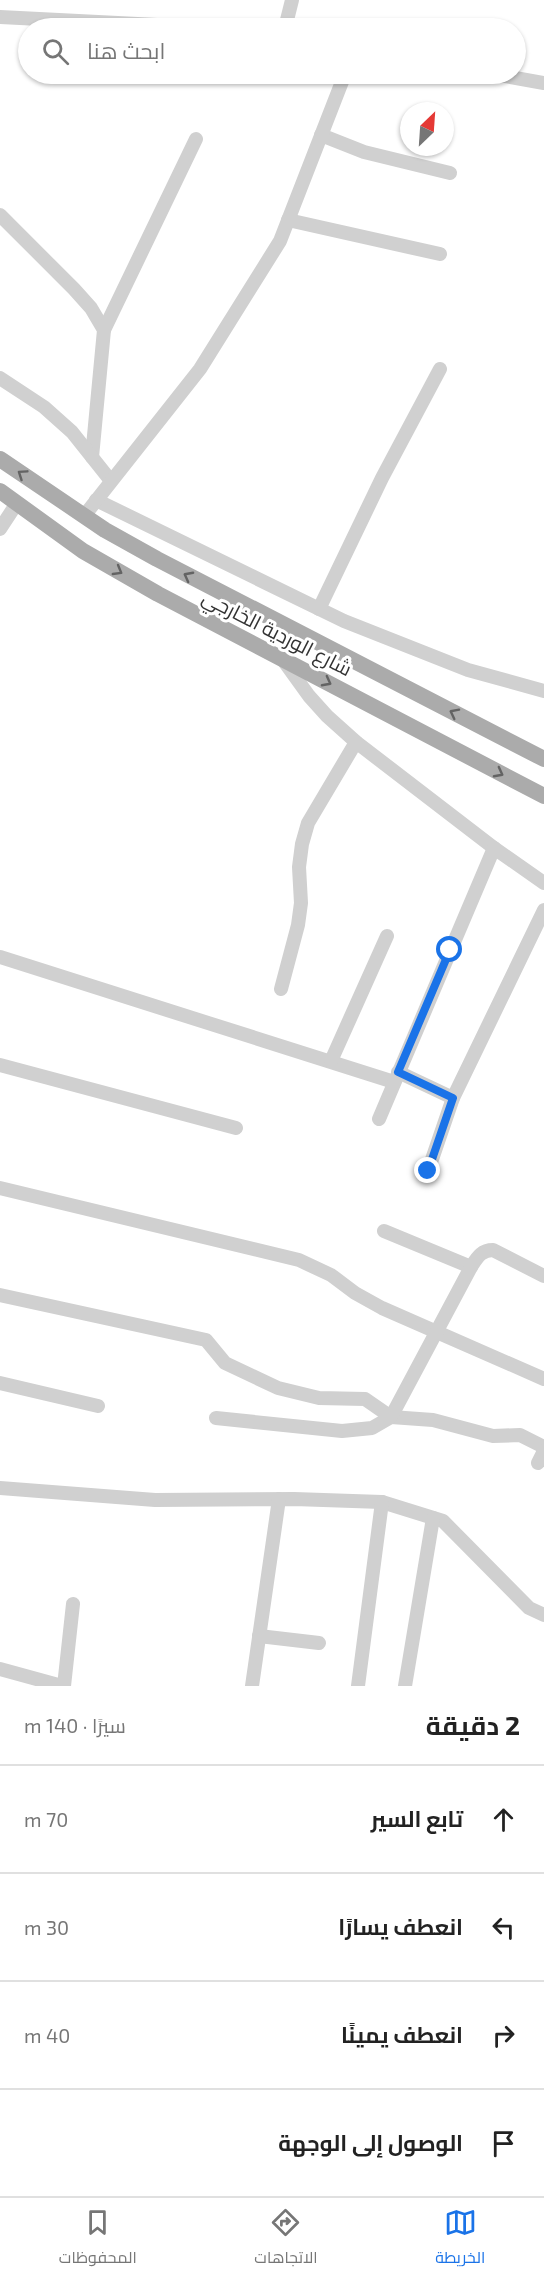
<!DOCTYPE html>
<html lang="ar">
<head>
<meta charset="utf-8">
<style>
	:root { --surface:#fff; --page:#f2f2f2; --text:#222; --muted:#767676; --line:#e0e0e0; --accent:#1a73e8 }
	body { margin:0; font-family:"Exo 2",Cairo,sans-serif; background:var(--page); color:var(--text); direction:rtl }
	.compass { position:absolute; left:400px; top:102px; width:54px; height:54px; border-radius:50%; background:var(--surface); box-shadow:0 2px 4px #0004; rotate:25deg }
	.stop { position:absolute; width:18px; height:18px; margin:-14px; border:4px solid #1a73e8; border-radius:50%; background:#fff }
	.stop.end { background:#1a73e8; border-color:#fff; box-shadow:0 2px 6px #0008 }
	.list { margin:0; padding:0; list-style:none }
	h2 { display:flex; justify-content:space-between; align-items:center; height:78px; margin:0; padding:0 24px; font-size:26px }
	h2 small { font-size:20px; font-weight:400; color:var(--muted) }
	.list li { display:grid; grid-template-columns:39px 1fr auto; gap:18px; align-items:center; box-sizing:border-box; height:108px; padding:0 24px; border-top:2px solid var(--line) }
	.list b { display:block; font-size:22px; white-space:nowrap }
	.list em { font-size:20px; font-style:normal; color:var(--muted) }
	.icon { flex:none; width:33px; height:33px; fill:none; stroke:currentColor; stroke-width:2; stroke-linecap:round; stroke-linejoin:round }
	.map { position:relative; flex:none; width:544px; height:1686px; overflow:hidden; direction:ltr }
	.search { position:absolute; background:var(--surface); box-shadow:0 2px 4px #0004; left:18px; right:18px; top:18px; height:66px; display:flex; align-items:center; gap:15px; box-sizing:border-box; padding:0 21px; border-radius:33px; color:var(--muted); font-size:22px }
	.sheet { height:510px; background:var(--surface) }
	nav { display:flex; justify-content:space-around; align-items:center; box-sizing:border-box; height:84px; border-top:2px solid var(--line); background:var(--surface); font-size:16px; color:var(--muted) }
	nav a { display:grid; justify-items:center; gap:3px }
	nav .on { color:var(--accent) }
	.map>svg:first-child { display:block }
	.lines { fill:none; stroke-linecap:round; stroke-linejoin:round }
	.minor { stroke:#d0d0d0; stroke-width:14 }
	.major { stroke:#ababab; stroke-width:16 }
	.oneway { stroke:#636363 }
	.route { stroke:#1a73e8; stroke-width:8 }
	.labels { text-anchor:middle; stroke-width:6; stroke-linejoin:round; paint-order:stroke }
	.street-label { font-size:20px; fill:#333; stroke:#fff }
</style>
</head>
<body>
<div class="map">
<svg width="544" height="1686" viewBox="0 0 544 1686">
	<rect width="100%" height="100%" fill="#fff"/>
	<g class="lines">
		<g class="minor">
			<polyline points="0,17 216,28"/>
			<polyline points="285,28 292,0"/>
			<polyline points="494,74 544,83"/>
			<polyline points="321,135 364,152 450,173"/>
			<polyline points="0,215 74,289 91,308 104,330 92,457"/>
			<polyline points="288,220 440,254"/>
			<polyline points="104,330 196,139"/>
			<polyline points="0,378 44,407 72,432 111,481"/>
			<polyline points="96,500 344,621 468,670 544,691"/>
			<polyline points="84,516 200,369 280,241 345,74"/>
			<polyline points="0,529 17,503"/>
			<polyline points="319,609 382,478 440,369"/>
			<polyline points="283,660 309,696 327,716 356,742 494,848 544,883"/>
			<polyline points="0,957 394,1082"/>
			<polyline points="281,989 298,925 301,903 299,867 302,844 308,823 356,742"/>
			<polyline points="331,1061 387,936"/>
			<polyline points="0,1065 236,1128"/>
			<polyline points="398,1072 453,1098"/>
			<polyline points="379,1119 494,848"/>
			<polyline points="428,1171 453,1098 544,910"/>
			<polyline points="0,1188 299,1260 331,1275 355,1293 382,1308 544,1379"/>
			<polyline points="384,1231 471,1267"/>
			<polyline points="0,1295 206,1340 225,1363 278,1388 319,1398 365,1399 391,1417 433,1420 493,1436 520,1435 544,1447"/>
			<polyline points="0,1383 98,1406"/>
			<path d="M 216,1418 L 342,1431 L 372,1428 L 391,1417 L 471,1267 C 477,1258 481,1250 493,1250 L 544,1276"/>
			<polyline points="538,1463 544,1451"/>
			<polyline points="0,1488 155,1500 294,1499 382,1502 443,1521 529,1608 544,1615"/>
			<polyline points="259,1636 319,1643"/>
			<polyline points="0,1669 62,1686"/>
			<polyline points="64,1686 73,1604"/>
			<polyline points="252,1686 279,1499"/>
			<polyline points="358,1686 382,1502"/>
			<polyline points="405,1686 433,1518"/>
		</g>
		<g class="major">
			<polyline points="0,459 105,530 157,559 544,759"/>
			<polyline points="0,491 83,551 158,594 544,796"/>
		</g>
	</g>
	<defs><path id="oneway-chevron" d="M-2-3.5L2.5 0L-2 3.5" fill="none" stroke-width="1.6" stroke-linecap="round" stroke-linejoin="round" transform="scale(1.5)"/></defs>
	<g class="oneway">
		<use href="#oneway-chevron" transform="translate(22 474) rotate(-146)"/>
		<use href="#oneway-chevron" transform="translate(118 571) rotate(30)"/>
		<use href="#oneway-chevron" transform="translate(188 576) rotate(-152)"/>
		<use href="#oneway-chevron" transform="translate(327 682) rotate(28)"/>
		<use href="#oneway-chevron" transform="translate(454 713) rotate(-153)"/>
		<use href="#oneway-chevron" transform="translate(499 773) rotate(28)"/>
	</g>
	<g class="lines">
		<polyline class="route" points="428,1171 453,1098 398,1072 450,950"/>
	</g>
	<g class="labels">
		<g class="street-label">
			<text transform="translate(277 633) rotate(27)" y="7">شارع الوردية الخارجي</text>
		</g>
	</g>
</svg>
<svg class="compass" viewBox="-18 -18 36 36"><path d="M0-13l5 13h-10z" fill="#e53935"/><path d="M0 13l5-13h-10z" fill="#767676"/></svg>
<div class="stop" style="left:450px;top:950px"></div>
<div class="stop end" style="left:428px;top:1171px"></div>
<div class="search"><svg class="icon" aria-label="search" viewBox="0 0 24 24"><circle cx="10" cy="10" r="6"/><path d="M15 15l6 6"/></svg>ابحث هنا</div>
</div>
<section class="sheet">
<h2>2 دقيقة<small>سيرًا · 140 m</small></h2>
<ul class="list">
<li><svg class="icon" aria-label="ahead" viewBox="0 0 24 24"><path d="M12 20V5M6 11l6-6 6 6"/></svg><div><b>تابع السير</b></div><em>70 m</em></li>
<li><svg class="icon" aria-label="left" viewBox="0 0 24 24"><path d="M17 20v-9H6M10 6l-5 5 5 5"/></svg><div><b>انعطف يسارًا</b></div><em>30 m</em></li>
<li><svg class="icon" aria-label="right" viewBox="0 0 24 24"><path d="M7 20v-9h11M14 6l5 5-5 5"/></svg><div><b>انعطف يمينًا</b></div><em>40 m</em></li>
<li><svg class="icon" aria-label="arrive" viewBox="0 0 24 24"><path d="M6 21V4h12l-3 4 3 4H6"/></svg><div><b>الوصول إلى الوجهة</b></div></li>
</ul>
</section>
<nav>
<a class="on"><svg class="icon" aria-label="map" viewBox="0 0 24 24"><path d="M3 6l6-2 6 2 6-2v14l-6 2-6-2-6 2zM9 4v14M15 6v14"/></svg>الخريطة</a>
<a><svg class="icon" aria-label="directions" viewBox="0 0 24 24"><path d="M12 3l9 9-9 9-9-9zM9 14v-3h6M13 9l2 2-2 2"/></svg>الاتجاهات</a>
<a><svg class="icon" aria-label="saved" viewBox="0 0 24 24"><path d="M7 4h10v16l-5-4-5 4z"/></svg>المحفوظات</a>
</nav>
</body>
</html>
